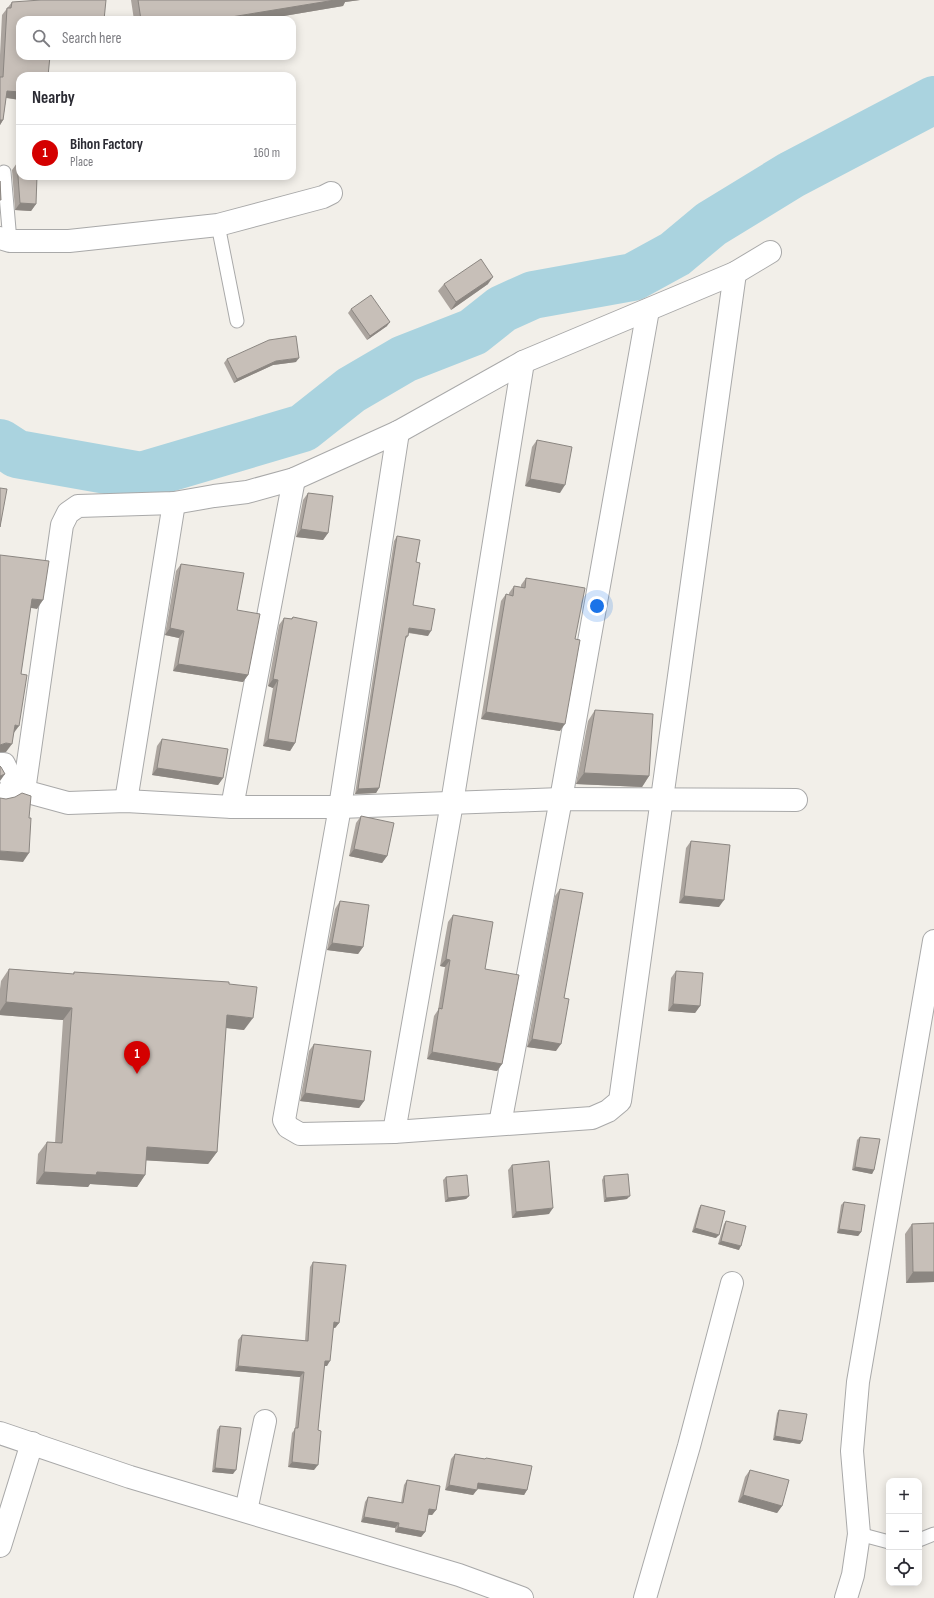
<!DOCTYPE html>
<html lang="en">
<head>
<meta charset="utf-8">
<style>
	:root { --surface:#fff; --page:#f2f2f3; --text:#2b2b33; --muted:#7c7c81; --line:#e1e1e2; --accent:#d40000 }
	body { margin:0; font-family:"Sofia Sans Condensed",sans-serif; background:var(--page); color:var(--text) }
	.controls { position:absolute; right:12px; bottom:12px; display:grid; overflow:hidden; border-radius:8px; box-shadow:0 2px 10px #0003 }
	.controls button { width:36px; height:36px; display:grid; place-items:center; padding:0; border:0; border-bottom:1px solid var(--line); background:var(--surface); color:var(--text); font:20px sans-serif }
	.you { position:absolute; left:597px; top:606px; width:14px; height:14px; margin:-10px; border:3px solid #fff; border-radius:50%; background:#1a73e8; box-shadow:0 0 0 6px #1a73e833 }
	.badge { display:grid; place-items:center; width:26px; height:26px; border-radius:50%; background:var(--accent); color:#fff; font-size:13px; font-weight:700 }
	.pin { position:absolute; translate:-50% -33px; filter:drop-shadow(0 1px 2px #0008) }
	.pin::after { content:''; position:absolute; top:21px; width:14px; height:12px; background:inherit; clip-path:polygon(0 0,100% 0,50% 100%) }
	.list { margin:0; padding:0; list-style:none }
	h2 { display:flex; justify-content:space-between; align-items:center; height:52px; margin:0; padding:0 16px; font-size:17px }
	h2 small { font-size:13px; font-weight:400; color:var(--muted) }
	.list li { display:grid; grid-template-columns:26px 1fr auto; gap:12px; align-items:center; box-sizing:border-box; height:56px; padding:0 16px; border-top:1px solid var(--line) }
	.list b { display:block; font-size:15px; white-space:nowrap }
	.list p { margin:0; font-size:13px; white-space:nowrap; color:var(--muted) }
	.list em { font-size:13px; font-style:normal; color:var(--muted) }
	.icon { flex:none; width:22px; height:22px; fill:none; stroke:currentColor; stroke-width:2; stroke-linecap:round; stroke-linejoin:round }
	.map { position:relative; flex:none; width:934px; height:1598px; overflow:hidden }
	.search { position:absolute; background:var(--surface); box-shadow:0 2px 10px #0003; left:16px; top:16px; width:280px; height:44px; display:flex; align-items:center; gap:10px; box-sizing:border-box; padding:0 14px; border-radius:12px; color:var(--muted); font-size:15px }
	.panel { position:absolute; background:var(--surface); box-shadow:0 2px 10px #0003; left:16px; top:72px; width:280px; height:108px; border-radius:12px }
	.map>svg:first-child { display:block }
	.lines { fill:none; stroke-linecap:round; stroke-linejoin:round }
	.river { stroke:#aad3df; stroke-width:48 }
	.lane-casing { stroke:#a9a9a9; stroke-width:15 }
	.street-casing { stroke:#a9a9a9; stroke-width:24 }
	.lane { stroke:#fff; stroke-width:13 }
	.street { stroke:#fff; stroke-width:22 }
	.wall { fill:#aba49e }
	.shaded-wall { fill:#8b8681 }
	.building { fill:#c7bfb8; stroke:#8b8681 }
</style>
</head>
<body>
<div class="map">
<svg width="934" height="1598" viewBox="0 0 934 1598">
	<rect width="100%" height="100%" fill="#f2efe9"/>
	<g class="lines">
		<polyline class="river" points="0,443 17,454 141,476 303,428 351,390 404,359 473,332 502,309 533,295 633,277 675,254 711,224 791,175 934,100"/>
		<g class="lane-casing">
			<g id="lane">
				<polyline points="4,172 10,241"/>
				<polyline points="218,225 237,321"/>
				<polyline points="859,1534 889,1542"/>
				<polyline points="919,1540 934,1534"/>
			</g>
		</g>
		<g class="street-casing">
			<g id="street">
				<polyline points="0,238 10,241 69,241 218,225 323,197 331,193"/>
				<polyline points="398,432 340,807 284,1120 288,1127 300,1134 394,1132 592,1118 608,1111 620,1101 735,273"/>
				<polyline points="0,764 4,764 15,787 24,791 68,803 126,801 232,807 340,807 561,799 796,800"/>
				<polyline points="24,791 62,525 68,513 78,506 174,503 214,496 247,492 294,479 398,432 523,362 735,273 770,252"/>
				<polyline points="0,795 3,795 15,787"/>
				<polyline points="126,801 174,503"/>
				<polyline points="232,807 294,479"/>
				<polyline points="500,1124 561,799 648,310"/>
				<polyline points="394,1132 452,803 523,362"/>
				<polyline points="0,1433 130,1477 459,1575 522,1598"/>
				<polyline points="246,1511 265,1421"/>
				<polyline points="0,1546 32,1443"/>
				<polyline points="645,1598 689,1446 732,1283"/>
				<polyline points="846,1598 853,1575 859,1534 852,1451 858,1382 934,941"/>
			</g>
		</g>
		<use href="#lane" class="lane"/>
		<use href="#street" class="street"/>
	</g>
	<g class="wall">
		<polygon points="131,0 360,0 345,2 343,6 260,20 134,20"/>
		<polygon points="12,2 20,20 20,100 6,98 3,120 0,125 0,55 2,15"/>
		<polygon points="17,163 36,204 31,211 15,210 12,170"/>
		<polygon points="444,284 488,284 451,310 438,291"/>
		<polygon points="351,309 387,326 367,340 348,313"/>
		<polygon points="227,359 296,362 273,365 234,383 224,363"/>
		<polygon points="537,440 560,493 525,486 532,447"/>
		<polygon points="308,493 328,533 323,540 296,537 303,500"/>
		<polygon points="397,536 416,562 413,605 428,636 408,633 408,636 405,640 379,788 376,793 355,794 394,541"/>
		<polygon points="181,564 237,610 248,675 243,682 173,671 179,638 165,635 176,571"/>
		<polygon points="526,578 575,639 560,731 481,719 501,601 506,594 509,595 509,593 514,586 521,587 521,585"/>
		<polygon points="293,617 295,743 290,751 263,746 273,688 268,686 279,625 284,618 291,619"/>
		<polygon points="595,710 649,776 642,787 576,784 588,721"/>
		<polygon points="162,739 223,778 218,785 152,775 157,746"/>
		<polygon points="361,816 387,856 382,863 349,856 356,823"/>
		<polygon points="691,841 719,907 679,903 686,848"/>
		<polygon points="560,889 564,998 556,1051 527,1047 555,896"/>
		<polygon points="340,901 363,947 358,954 327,950 335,909"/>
		<polygon points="453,915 485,969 502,1064 497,1071 427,1059 434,1016 438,1010 445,967 440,966 448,922"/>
		<polygon points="9,969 73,974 74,972 229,984 244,1030 226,1028 217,1152 208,1164 146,1160 145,1175 137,1187 90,1184 88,1187 36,1184 38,1154 47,1142 55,1143 63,1020 0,1015 0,989 1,981"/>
		<polygon points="676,971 700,1006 695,1013 668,1011 671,978"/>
		<polygon points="314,1044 364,1101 359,1108 300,1101 309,1051"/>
		<polygon points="860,1137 874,1170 872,1174 852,1170 857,1140"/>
		<polygon points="512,1165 549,1214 512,1218 508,1170"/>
		<polygon points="604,1176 627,1199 604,1202 602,1180"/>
		<polygon points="446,1177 469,1196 466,1199 445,1202 443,1180"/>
		<polygon points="844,1202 861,1232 858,1236 837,1233 841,1205"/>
		<polygon points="701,1205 716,1238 692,1232 699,1208"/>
		<polygon points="726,1221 739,1250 718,1244 724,1224"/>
		<polygon points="934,1223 934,1282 906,1283 905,1234 912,1224"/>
		<polygon points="313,1262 339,1323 335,1328 333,1327 327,1366 324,1366 314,1470 288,1467 292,1433 295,1429 300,1377 235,1371 238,1340 242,1335 305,1341 310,1267"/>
		<polygon points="779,1410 800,1444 773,1440 777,1413"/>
		<polygon points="220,1426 233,1474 212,1472 217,1430"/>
		<polygon points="455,1454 485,1459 486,1458 527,1490 524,1495 477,1489 473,1495 445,1490 451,1459"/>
		<polygon points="750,1470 782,1506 777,1513 738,1502 745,1477"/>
		<polygon points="407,1480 436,1510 432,1515 428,1515 425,1532 421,1537 395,1532 395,1528 361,1522 365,1502 368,1497 401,1503 404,1485"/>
	</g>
	<g class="shaded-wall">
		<polygon points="335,0 360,0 345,2 343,6 260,20 213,20"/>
		<polygon points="7,91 20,92 20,100 2,97"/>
		<polygon points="0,120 3,120 0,125"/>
		<polygon points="20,203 36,204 31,211 15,210"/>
		<polygon points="493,277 488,284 451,310 456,302"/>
		<polygon points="390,322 387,326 367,340 370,336"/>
		<polygon points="299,358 296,362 273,365 234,383 237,379 276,361"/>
		<polygon points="530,479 565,485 560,493 525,486"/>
		<polygon points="301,529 328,533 323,540 296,537"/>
		<polygon points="32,599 43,600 37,609 26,607"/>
		<polygon points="170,628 184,631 179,638 165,635"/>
		<polygon points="409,628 431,631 428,636 406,632"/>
		<polygon points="178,664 248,675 243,682 173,671"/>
		<polygon points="273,679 278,680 273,688 268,686"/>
		<polygon points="486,712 565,724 560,731 481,719"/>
		<polygon points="15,725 19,726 13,734"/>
		<polygon points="268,739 295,743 290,751 263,746"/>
		<polygon points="6,743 12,744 6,752 0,752 0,745"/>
		<polygon points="157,768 223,778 218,785 152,775"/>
		<polygon points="584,773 649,776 642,787 576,784"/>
		<polygon points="5,774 0,781 0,776"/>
		<polygon points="379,788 376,793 355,794 358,789"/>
		<polygon points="354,849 387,856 382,863 349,856"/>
		<polygon points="0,851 29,853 23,862 0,860"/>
		<polygon points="684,896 724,900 719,907 679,903"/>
		<polygon points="332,943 363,947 358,954 327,950"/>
		<polygon points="446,959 450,960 445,967 440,966"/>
		<polygon points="6,1002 72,1008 63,1020 0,1015 0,1011"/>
		<polygon points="673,1004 700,1006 695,1013 668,1011"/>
		<polygon points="227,1015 253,1018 244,1030 218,1027"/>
		<polygon points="532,1039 561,1044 556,1051 527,1047"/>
		<polygon points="432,1052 502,1064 497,1071 427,1059"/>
		<polygon points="305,1093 364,1101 359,1108 300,1101"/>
		<polygon points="147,1147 217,1152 208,1164 139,1160"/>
		<polygon points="855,1167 874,1170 872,1174 852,1170"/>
		<polygon points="44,1172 97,1172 145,1175 137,1187 90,1184 88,1187 36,1184"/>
		<polygon points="469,1196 466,1199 445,1202 448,1198"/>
		<polygon points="630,1196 627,1199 604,1202 606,1198"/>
		<polygon points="553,1208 549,1214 512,1218 516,1212"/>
		<polygon points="695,1228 719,1235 716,1238 692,1232"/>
		<polygon points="839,1229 861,1232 858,1236 837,1233"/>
		<polygon points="721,1241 741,1246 739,1250 718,1244"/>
		<polygon points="913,1272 934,1272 934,1282 906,1283"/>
		<polygon points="334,1322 339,1323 335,1328 330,1327"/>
		<polygon points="325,1361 330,1361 327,1366 321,1366"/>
		<polygon points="238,1366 304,1372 300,1377 235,1371"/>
		<polygon points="775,1436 802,1441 800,1444 773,1440"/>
		<polygon points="292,1462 318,1465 314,1470 288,1467"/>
		<polygon points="215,1468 236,1470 233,1474 212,1472"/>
		<polygon points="478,1483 527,1490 524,1495 474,1488"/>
		<polygon points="449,1485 477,1490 473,1495 445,1490"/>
		<polygon points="743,1495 782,1506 777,1513 738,1502"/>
		<polygon points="429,1509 436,1510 432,1515 425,1514"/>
		<polygon points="364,1517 399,1523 395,1528 361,1522"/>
		<polygon points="398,1527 425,1532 421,1537 395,1532"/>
	</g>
	<g class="building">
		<polygon points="41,0 106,0 104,20 20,20 20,56 50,56 48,76 20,76 20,92 7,91 3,120 0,120 0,77 3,77 7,8 11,8 12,2"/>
		<polygon points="138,0 335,0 213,20 141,20"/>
		<polygon points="17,163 20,163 20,176 37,176 36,204 20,203"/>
		<polygon points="0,181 1,200 0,200"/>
		<polygon points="481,259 493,277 456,302 444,284"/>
		<polygon points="371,295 390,322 370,336 351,309"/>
		<polygon points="296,336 299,358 276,361 237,379 227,359 269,340"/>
		<polygon points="537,440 572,447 565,485 530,479"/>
		<polygon points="0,488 7,489 0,527"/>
		<polygon points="308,493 333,496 328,533 301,529"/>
		<polygon points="397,536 420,540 416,562 420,563 413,605 435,609 431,631 409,628 408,636 406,636 379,788 358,789"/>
		<polygon points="0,555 49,561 43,600 32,599 21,674 27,675 19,726 15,725 12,744 6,743 0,745"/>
		<polygon points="181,564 244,573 237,610 260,614 248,675 178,664 184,631 170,628"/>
		<polygon points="526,578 585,588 575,639 580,640 565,724 486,712 506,594 513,596 514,586 525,588"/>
		<polygon points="293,617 317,622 295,743 268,739 278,680 273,679 284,618 292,619"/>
		<polygon points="595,710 653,714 649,776 584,773"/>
		<polygon points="162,739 228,749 223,778 157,768"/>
		<polygon points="0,766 1,767 5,774 0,776"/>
		<polygon points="22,793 31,796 29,818 31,818 29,853 0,851 0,798 6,799 15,797"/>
		<polygon points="361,816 394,823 387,856 354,849"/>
		<polygon points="691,841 730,845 724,900 684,896"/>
		<polygon points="560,889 583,893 564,998 569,999 561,1044 532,1039"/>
		<polygon points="340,901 369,905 363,947 332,943"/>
		<polygon points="453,915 493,922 485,969 519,975 502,1064 432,1052 439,1008 442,1009 450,960 446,959"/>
		<polygon points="9,969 74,974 74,972 229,982 229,984 257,987 253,1018 227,1015 217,1152 147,1147 145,1175 97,1172 96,1175 44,1172 47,1142 62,1143 72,1008 6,1002"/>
		<polygon points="676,971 703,973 700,1006 673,1004"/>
		<polygon points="314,1044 371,1051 364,1101 305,1093"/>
		<polygon points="860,1137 880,1139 874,1170 855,1167"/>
		<polygon points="549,1161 553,1208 516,1212 512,1165"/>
		<polygon points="628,1174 630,1196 606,1198 604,1176"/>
		<polygon points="467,1175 469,1196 448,1198 446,1177"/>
		<polygon points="844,1202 865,1205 861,1232 839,1229"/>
		<polygon points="701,1205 725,1211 719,1235 695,1228"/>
		<polygon points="726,1221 746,1226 741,1246 721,1241"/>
		<polygon points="934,1223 934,1272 913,1272 912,1224"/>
		<polygon points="313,1262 346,1265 339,1323 334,1322 330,1361 325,1361 318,1430 321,1431 318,1465 292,1462 295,1428 298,1428 304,1372 238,1366 242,1335 308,1341"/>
		<polygon points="779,1410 807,1414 802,1441 775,1436"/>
		<polygon points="220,1426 241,1428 236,1470 215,1468"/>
		<polygon points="455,1454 485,1459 486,1458 532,1466 527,1490 478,1483 477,1490 449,1485"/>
		<polygon points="750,1470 789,1480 782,1506 743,1495"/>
		<polygon points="407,1480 440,1486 436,1510 429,1509 425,1532 398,1527 399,1523 364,1517 368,1497 403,1503"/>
	</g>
</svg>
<div class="controls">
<button>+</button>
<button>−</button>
<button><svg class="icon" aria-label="locate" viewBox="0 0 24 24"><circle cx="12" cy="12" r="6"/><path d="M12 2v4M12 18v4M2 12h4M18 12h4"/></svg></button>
</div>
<div class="you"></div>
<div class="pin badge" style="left:137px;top:1074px">1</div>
<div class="search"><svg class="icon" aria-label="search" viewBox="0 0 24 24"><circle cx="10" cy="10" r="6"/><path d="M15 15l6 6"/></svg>Search here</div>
<section class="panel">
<h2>Nearby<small></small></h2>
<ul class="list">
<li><span class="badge">1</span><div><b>Bihon Factory</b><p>Place</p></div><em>160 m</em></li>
</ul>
</section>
</div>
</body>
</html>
